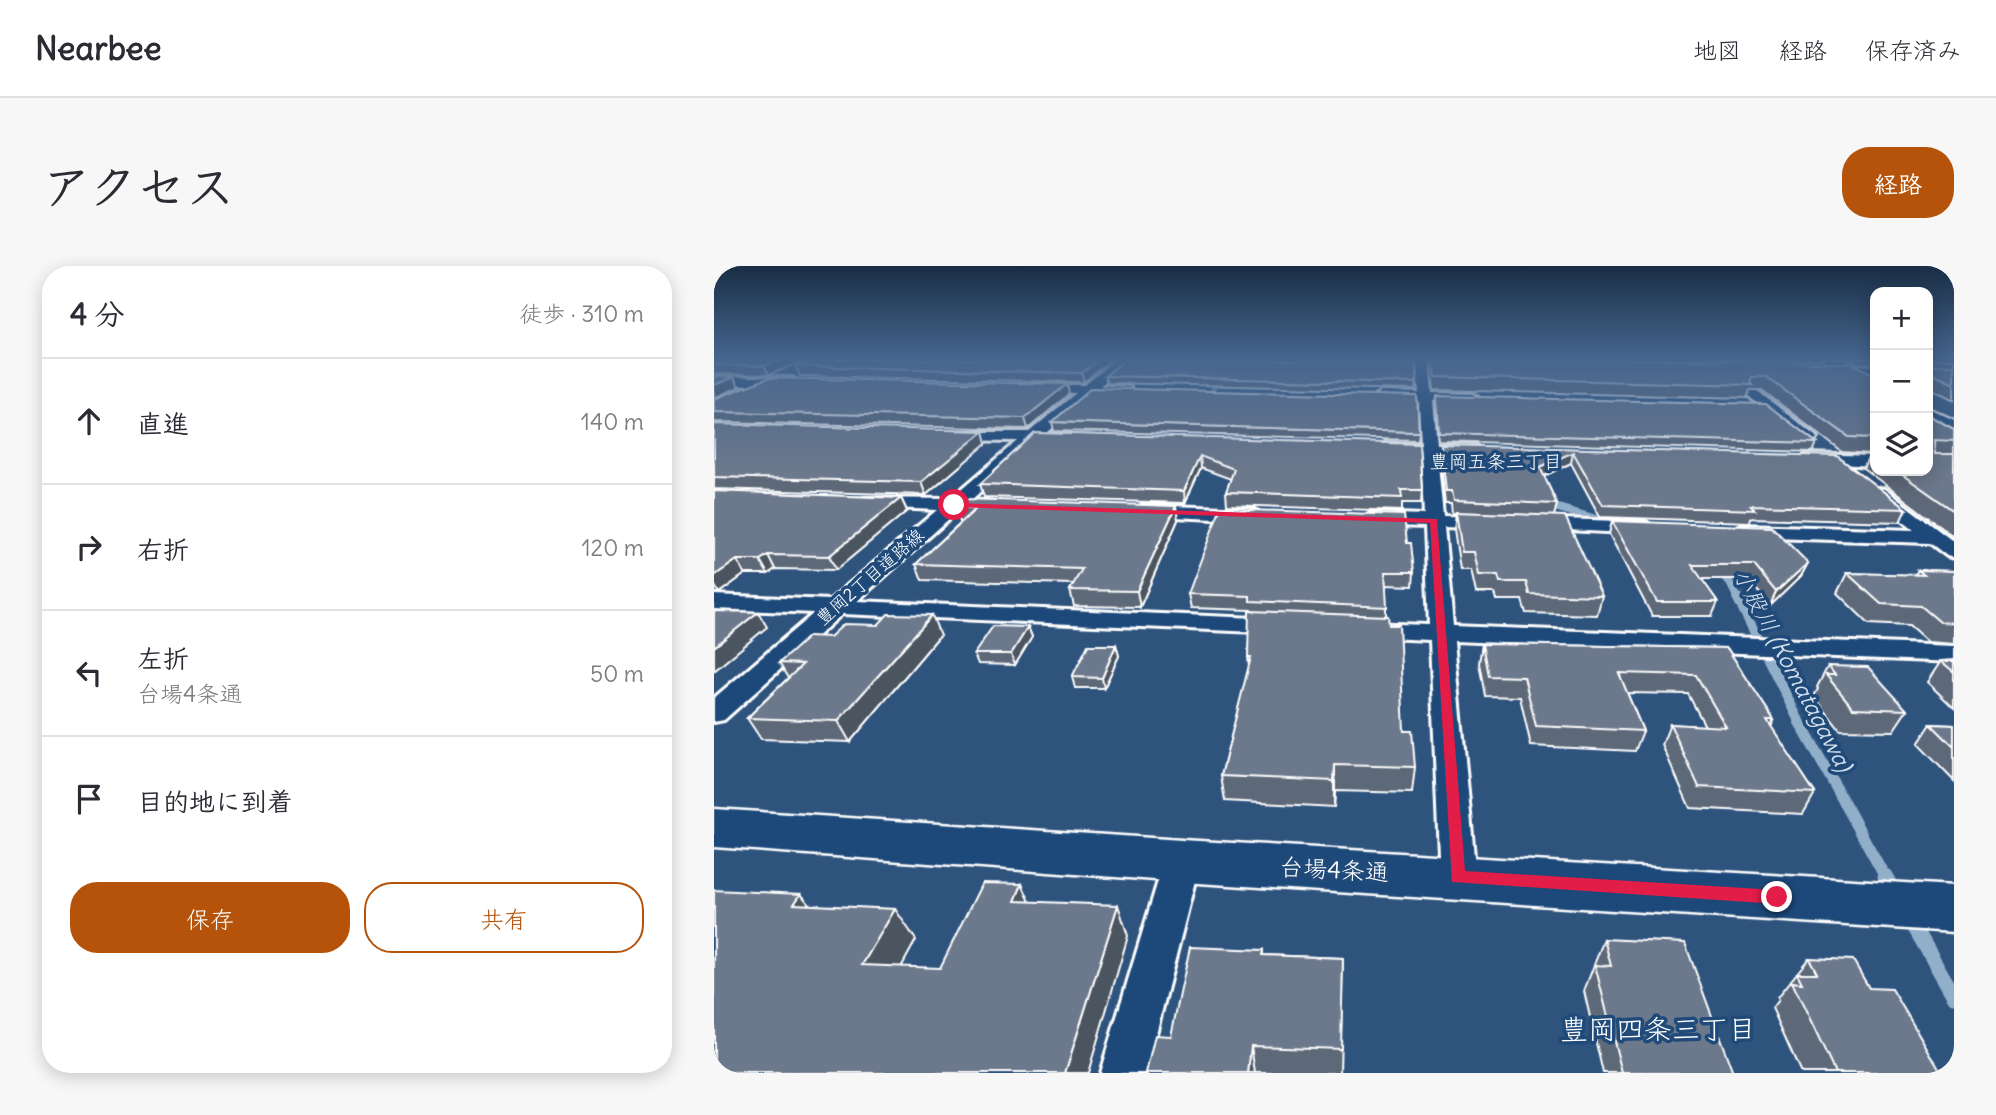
<!DOCTYPE html>
<html lang="ja">
<head>
<meta charset="utf-8">
<style>
	:root { --surface:#fff; --page:#f7f7f7; --text:#2b2b33; --muted:#7c7c81; --line:#e1e1e2; --accent:#b45309 }
	body { margin:0; font-family:Delius,"Klee One",sans-serif; background:var(--page); color:var(--text) }
	.controls { position:absolute; right:21px; top:21px; display:grid; overflow:hidden; border-radius:14px; box-shadow:0 4px 18px #0003 }
	.controls button { width:63px; height:63px; display:grid; place-items:center; padding:0; border:0; border-bottom:2px solid var(--line); background:var(--surface); color:var(--text); font:35px sans-serif }
	.stop { position:absolute; width:21px; height:21px; margin:-16px; border:5px solid #e11d48; border-radius:50%; background:#fff }
	.stop.end { background:#e11d48; border-color:#fff; box-shadow:0 2px 7px #0008 }
	.list { margin:0; padding:0; list-style:none }
	h2 { display:flex; justify-content:space-between; align-items:center; height:91px; margin:0; padding:0 28px; font-size:30px }
	h2 small { font-size:23px; font-weight:400; color:var(--muted) }
	.list li { display:grid; grid-template-columns:46px 1fr auto; gap:21px; align-items:center; box-sizing:border-box; height:126px; padding:0 28px; border-top:2px solid var(--line) }
	.list b { display:block; font-size:26px; white-space:nowrap }
	.list p { margin:0; font-size:23px; white-space:nowrap; color:var(--muted) }
	.list em { font-size:23px; font-style:normal; color:var(--muted) }
	.actions { display:flex; gap:14px; padding:21px 28px }
	.actions a { flex:1; padding:16px 0; border:2px solid var(--accent); border-radius:28px; text-align:center; font-size:24px; color:var(--accent) }
	.actions .main { background:var(--accent); color:#fff }
	.icon { flex:none; width:38px; height:38px; fill:none; stroke:currentColor; stroke-width:2; stroke-linecap:round; stroke-linejoin:round }
	.map { position:relative; flex:none; width:1240px; height:807px; overflow:hidden; border-radius:28px }
	header { display:flex; align-items:center; gap:42px; box-sizing:border-box; height:98px; padding:0 35px; background:var(--surface); border-bottom:2px solid var(--line) }
	header strong { font-size:33px }
	nav { display:flex; gap:38px; margin-inline-start:auto; font-size:24px }
	.intro { display:flex; align-items:center; justify-content:space-between; box-sizing:border-box; height:168px; padding:0 42px }
	h1 { margin:0; font-size:49px }
	.button { padding:18px 32px; border-radius:28px; background:var(--accent); color:#fff; font-size:24px; font-weight:700 }
	main { display:flex; gap:42px; padding:0 42px }
	aside { flex:1; background:var(--surface); border-radius:28px; box-shadow:0 4px 18px #0003 }
	.map>svg:first-child { display:block }
	.lines { fill:none; stroke-linecap:round; stroke-linejoin:round }
	.stream-far4 { stroke:#92afca; stroke-width:4.5 }
	.stream-far3 { stroke:#92afca; stroke-width:8 }
	.stream-far2 { stroke:#92afca; stroke-width:10 }
	.stream-far1 { stroke:#92afca; stroke-width:11 }
	.stream { stroke:#92afca; stroke-width:15 }
	.street-casing { stroke:#fff; stroke-width:6 }
	.secondary-casing { stroke:#fff; stroke-width:5 }
	.street { fill:#1f4a7a; fill-rule:evenodd }
	.secondary { fill:#1f4a7a; fill-rule:evenodd }
	.wall { fill:#5d6778; stroke:#fff; stroke-width:2 }
	.shaded-wall { fill:#4c5461; stroke:#fff; stroke-width:2 }
	.building { fill:#6c788b; stroke:#fff; stroke-width:2 }
	.route { fill:#e11d48 }
	.labels { text-anchor:middle; stroke-width:7; stroke-linejoin:round; paint-order:stroke }
	.far-street-label { font-size:18px; fill:#fff; stroke:#1f4a7a }
	.far-neighbourhood-label { font-size:19px; fill:#fff; stroke:#1f4a7a }
	.water-label { font-size:23px; font-style:italic; fill:#d2dee9; stroke:#1f4a7a }
	.near-street-label { font-size:24px; fill:#fff; stroke:#1f4a7a }
	.near-neighbourhood-label { font-size:28px; fill:#fff; stroke:#1f4a7a }
</style>
</head>
<body>
<header>
<strong>Nearbee</strong>
<nav><a>地図</a><a>経路</a><a>保存済み</a></nav>
</header>
<div class="intro"><h1>アクセス</h1><a class="button">経路</a></div>
<main>
<aside>
<h2>4 分<small>徒歩 · 310 m</small></h2>
<ul class="list">
<li><svg class="icon" aria-label="ahead" viewBox="0 0 24 24"><path d="M12 20V5M6 11l6-6 6 6"/></svg><div><b>直進</b></div><em>140 m</em></li>
<li><svg class="icon" aria-label="right" viewBox="0 0 24 24"><path d="M7 20v-9h11M14 6l5 5-5 5"/></svg><div><b>右折</b></div><em>120 m</em></li>
<li><svg class="icon" aria-label="left" viewBox="0 0 24 24"><path d="M17 20v-9H6M10 6l-5 5 5 5"/></svg><div><b>左折</b><p>台場4条通</p></div><em>50 m</em></li>
<li><svg class="icon" aria-label="arrive" viewBox="0 0 24 24"><path d="M6 21V4h12l-3 4 3 4H6"/></svg><div><b>目的地に到着</b></div></li>
</ul>
<div class="actions"><a class="main">保存</a><a>共有</a></div>
</aside>
<div class="map">
<svg width="1240" height="807" viewBox="0 0 1240 807">
	<rect width="100%" height="100%" fill="#2e537d"/>
	<filter id="ink" filterUnits="userSpaceOnUse"><feTurbulence type="fractalNoise" baseFrequency=".0143" numOctaves="2"/><feDisplacementMap in="SourceGraphic" scale="14" xChannelSelector="R" yChannelSelector="G"/><feConvolveMatrix kernelMatrix="1 2 1 2 8 2 1 2 1" color-interpolation-filters="sRGB"/></filter>
	<g filter="url(#ink)">
		<g class="lines">
			<polyline class="stream-far4" points="493,135 500,121 531,93"/>
			<g class="stream-far3">
				<polyline points="830,238 900,258"/>
				<polyline points="1005,305 1016,317 1024,333"/>
			</g>
			<polyline class="stream-far2" points="1023,331 1086,457"/>
			<polyline class="stream-far1" points="1085,455 1172,612"/>
			<g class="stream">
				<polyline points="1171,610 1180,626"/>
				<polyline points="1197,655 1240,730"/>
			</g>
			<g class="street-casing">
				<g id="street">
					<polygon points="402,93 415,93 386,120 416,121 416,127 377,127 333,167 356,169 359,172 356,175 323,176 257,234 285,236 287,240 285,244 245,244 143,335 568,353 577,355 580,360 577,365 568,367 128,348 10,454 0,456 0,432 100,347 0,343 0,329 116,334 223,244 156,241 150,240 147,236 150,232 236,233 304,175 236,174 231,172 228,169 231,166 315,166 362,127 320,126 315,125 315,119 371,119"/>
					<polygon points="642,93 731,93 730,96 715,97 718,127 758,128 765,132 758,136 719,135 723,178 761,179 769,184 761,189 723,188 729,250 775,251 785,257 775,263 730,261 739,360 1240,380 1240,396 740,375 762,612 757,623 744,627 731,623 726,612 716,374 649,371 640,369 637,364 640,359 649,357 715,359 711,261 656,259 646,253 656,247 710,249 707,188 670,187 662,182 670,177 707,178 705,135 667,134 660,130 667,126 705,127 703,97 648,96"/>
					<polygon points="989,93 1002,93 1100,169 1103,172 1100,175 1090,175"/>
					<polygon points="1114,99 1161,100 1161,108 1110,106 1108,103"/>
					<polygon points="0,110 79,112 85,116 79,120 0,118"/>
					<polygon points="1093,188 1161,190 1161,200 1087,196 1085,193"/>
					<polygon points="1164,222 1170,223 1240,276 1240,292 1233,290 1216,277 1027,271 1017,265 1027,259 1200,264 1158,231 1155,227 1158,223"/>
					<polygon points="428,239 540,243 549,249 540,255 421,249 419,245"/>
					<polygon points="820,252 932,256 942,262 932,268 813,262 810,258"/>
					<polygon points="468,580 480,585 486,595 432,807 386,807 450,595 456,585"/>
				</g>
			</g>
			<g class="secondary-casing">
				<g id="secondary">
					<polygon points="1108,93 1128,93 1161,111 1161,123"/>
					<polygon points="1214,142 1240,154 1240,169 1214,156"/>
					<polygon points="0,543 468,574 1240,620 1240,666 468,616 0,581"/>
				</g>
			</g>
			<use href="#street" class="street"/>
			<use href="#secondary" class="secondary"/>
		</g>
		<g class="wall">
			<polygon points="0,93 94,93 55,109 0,108"/>
			<polygon points="411,93 510,93 510,94 703,117 702,124 393,117 391,110"/>
			<polygon points="719,93 1110,93 1109,96 1161,109 1161,205 1214,205 1214,149 1240,163 1240,271 1149,202 1156,188 1128,186 1048,124 1036,124 1033,132 720,124 718,101"/>
			<polygon points="1133,93 1161,93 1161,98 1141,97"/>
			<polygon points="1214,93 1240,93 1240,134 1214,121"/>
			<polygon points="395,95 370,116 86,110 82,100"/>
			<polygon points="353,118 355,128 314,163 0,156 0,133"/>
			<polygon points="723,130 1103,177 1099,186 724,175 722,138"/>
			<polygon points="338,156 705,166 704,174 340,165"/>
			<polygon points="0,158 273,177 212,229 0,223"/>
			<polygon points="321,167 705,178 708,224 707,237 688,237 688,245 513,239 512,226 517,213 487,202 471,237 270,231 266,218"/>
			<polygon points="727,179 1123,190 1192,243 1186,256 1037,252 1036,256 886,251 857,197 830,210 843,238 840,250 888,330 883,349 812,347 808,334 783,334 781,327 762,327 757,304 746,304 740,263 742,247 738,247 737,237 731,237 726,190"/>
			<polygon points="0,225 187,232 193,245 122,304 61,303 54,308 31,308 5,327 0,327"/>
			<polygon points="249,233 464,254 426,341 360,340 356,324 359,318 208,314 202,298 248,255 246,255 241,241"/>
			<polygon points="898,255 1094,297 1087,310 1056,340 1034,313 987,313 1004,336 998,350 938,350 895,268"/>
			<polygon points="693,277 700,306 699,320 672,319 672,350 675,359 690,465 701,501 698,527 621,525 620,541 511,535 507,510 535,401 534,391 537,344 477,342 474,328"/>
			<polygon points="1204,304 1240,305 1240,378 1213,376 1195,360 1155,358 1123,327 1133,307 1201,309"/>
			<polygon points="314,361 318,371 301,399 264,398 260,388"/>
			<polygon points="226,369 136,476 47,473 33,452 74,412 65,397 116,371"/>
			<polygon points="768,378 1013,382 1060,454 1057,461 1101,527 1089,548 976,542 948,479 956,458 991,460 974,428 913,427 929,465 921,485 817,480 806,431 771,430 765,397"/>
			<polygon points="402,379 405,390 390,422 361,422 358,411"/>
			<polygon points="1240,394 1240,442 1213,416 1227,395"/>
			<polygon points="1114,400 1193,444 1179,465 1126,464 1100,430 1104,423 1103,421"/>
			<polygon points="1217,458 1240,459 1240,515 1204,478"/>
			<polygon points="890,673 1019,807 889,807 870,725"/>
			<polygon points="550,684 550,689 629,692 626,807 432,807 457,770"/>
			<polygon points="1095,692 1155,722 1228,807 1087,807 1058,742 1064,734 1063,732"/>
		</g>
		<g class="shaded-wall">
			<polygon points="68,93 94,93 55,109 50,100"/>
			<polygon points="385,93 395,93 395,95 370,116 368,107"/>
			<polygon points="20,111 25,121 0,132 0,119"/>
			<polygon points="353,118 355,128 314,163 311,152"/>
			<polygon points="270,165 273,177 212,229 207,216"/>
			<polygon points="859,186 857,197 824,213 826,201"/>
			<polygon points="486,190 487,202 471,237 470,225"/>
			<polygon points="187,232 193,245 122,304 115,290"/>
			<polygon points="462,240 464,254 426,341 423,325"/>
			<polygon points="54,289 61,303 54,308 46,294"/>
			<polygon points="23,294 31,308 5,327 0,318 0,310"/>
			<polygon points="1094,297 1087,310 1056,340 1062,326"/>
			<polygon points="44,346 53,361 0,405 0,381"/>
			<polygon points="218,349 226,369 136,476 124,455"/>
			<polygon points="314,361 318,371 301,399 297,388"/>
			<polygon points="402,379 405,390 390,422 388,412"/>
			<polygon points="621,499 621,525 620,541 620,515"/>
			<polygon points="308,618 322,649 301,635"/>
			<polygon points="87,628 112,659 80,638"/>
			<polygon points="404,639 414,670 374,807 351,807"/>
			<polygon points="181,643 202,674 172,729 148,699"/>
			<polygon points="537,780 541,807 534,807"/>
		</g>
		<g class="building">
			<polygon points="0,93 68,93 50,100 0,99"/>
			<polygon points="99,93 385,93 368,107 82,100"/>
			<polygon points="411,93 508,93 507,94 701,94 703,117 391,110"/>
			<polygon points="719,93 931,93 1138,97 1161,109 1161,172 1135,171 1052,111 1038,111 1036,116 1038,119 722,111"/>
			<polygon points="1214,93 1218,93 1218,96 1220,99 1240,99 1240,117 1214,105"/>
			<polygon points="0,110 20,111 0,119"/>
			<polygon points="54,112 353,118 311,152 0,146 0,133"/>
			<polygon points="377,122 703,130 705,166 338,156"/>
			<polygon points="723,130 1052,138 1103,177 725,167"/>
			<polygon points="1214,149 1240,163 1240,175 1220,174 1221,188 1240,188 1240,245 1183,205 1214,205"/>
			<polygon points="0,158 270,165 207,216 0,211"/>
			<polygon points="321,167 705,178 708,224 687,224 688,232 512,226 520,203 486,190 470,225 266,218"/>
			<polygon points="727,179 1123,190 1192,243 1036,239 1041,244 889,239 859,186 826,201 843,238 740,234 738,225 732,225"/>
			<polygon points="0,225 187,232 115,290 54,289 46,294 23,294 0,310"/>
			<polygon points="249,233 462,240 423,325 356,324 368,303 202,298 263,242 241,241"/>
			<polygon points="506,243 690,249 693,277 697,277 700,306 671,306 673,341 536,335 536,330 474,328"/>
			<polygon points="742,246 851,250 888,330 815,328 812,316 786,316 784,309 765,309 760,286 748,286"/>
			<polygon points="898,255 1058,261 1094,297 1062,326 1040,299 978,299 1004,336 943,336"/>
			<polygon points="1204,304 1240,305 1240,357 1226,356 1207,340 1167,338 1133,307 1210,309"/>
			<polygon points="0,345 44,346 0,381"/>
			<polygon points="535,345 674,350 675,359 685,359 690,465 698,465 701,501 621,499 620,515 507,510 537,391 534,391"/>
			<polygon points="174,348 218,349 124,455 33,452 89,398 65,397 95,370 116,371 130,358 164,359"/>
			<polygon points="279,360 314,361 297,388 260,388"/>
			<polygon points="768,378 1013,382 1060,454 1053,454 1101,527 985,521 956,458 1012,461 982,409 905,407 929,465 822,460 810,411 774,410"/>
			<polygon points="374,379 402,379 388,412 358,411"/>
			<polygon points="1227,395 1240,395 1240,406"/>
			<polygon points="1114,400 1154,401 1193,444 1139,442 1112,409 1121,409"/>
			<polygon points="1217,458 1240,459 1240,481"/>
			<polygon points="268,617 308,618 301,635 404,639 351,807 0,807 0,624 87,628 80,638 181,643 148,699 226,702"/>
			<polygon points="890,673 971,677 1019,807 908,807 881,699 897,700"/>
			<polygon points="476,681 550,684 549,689 629,692 627,783 537,780 534,807 432,807 441,769 457,770"/>
			<polygon points="1095,692 1139,694 1155,722 1178,723 1228,807 1121,807 1078,716 1088,717 1083,707 1103,707"/>
		</g>
	</g>
	<linearGradient id="sky" x2="0" y2="1"><stop stop-color="#192e45"/><stop offset="0.45" stop-color="#46668f"/><stop offset="1" stop-color="#46668f" stop-opacity="0"/></linearGradient>
	<rect width="1240" height="206" fill="url(#sky)"/>
	<polygon class="route" points="238,237 723,253 751,605 1063,624 1069,626 1072,631 1069,636 1063,638 738,616 716,257 240,241"/>
	<g class="labels">
		<g class="far-street-label">
			<text transform="translate(156 311) rotate(-41)" y="6">豊岡2丁目道路線</text>
		</g>
		<g class="far-neighbourhood-label">
			<text x="782" y="202">豊岡五条三丁目</text>
		</g>
		<g class="water-label">
			<text transform="translate(1079 404) rotate(62)" y="8">小股川 (Komatagawa)</text>
		</g>
		<g class="near-street-label">
			<text transform="translate(620 604) rotate(3)" y="8">台場4条通</text>
		</g>
		<g class="near-neighbourhood-label">
			<text x="944" y="773">豊岡四条三丁目</text>
		</g>
	</g>
</svg>
<div class="controls">
<button>+</button>
<button>−</button>
<button><svg class="icon" aria-label="layers" viewBox="0 0 24 24"><path d="M12 4l9 5-9 5-9-5zM3 14l9 5 9-5"/></svg></button>
</div>
<div class="stop" style="left:240px;top:239px"></div>
<div class="stop end" style="left:1063px;top:631px"></div>
</div>
</main>
</body>
</html>
